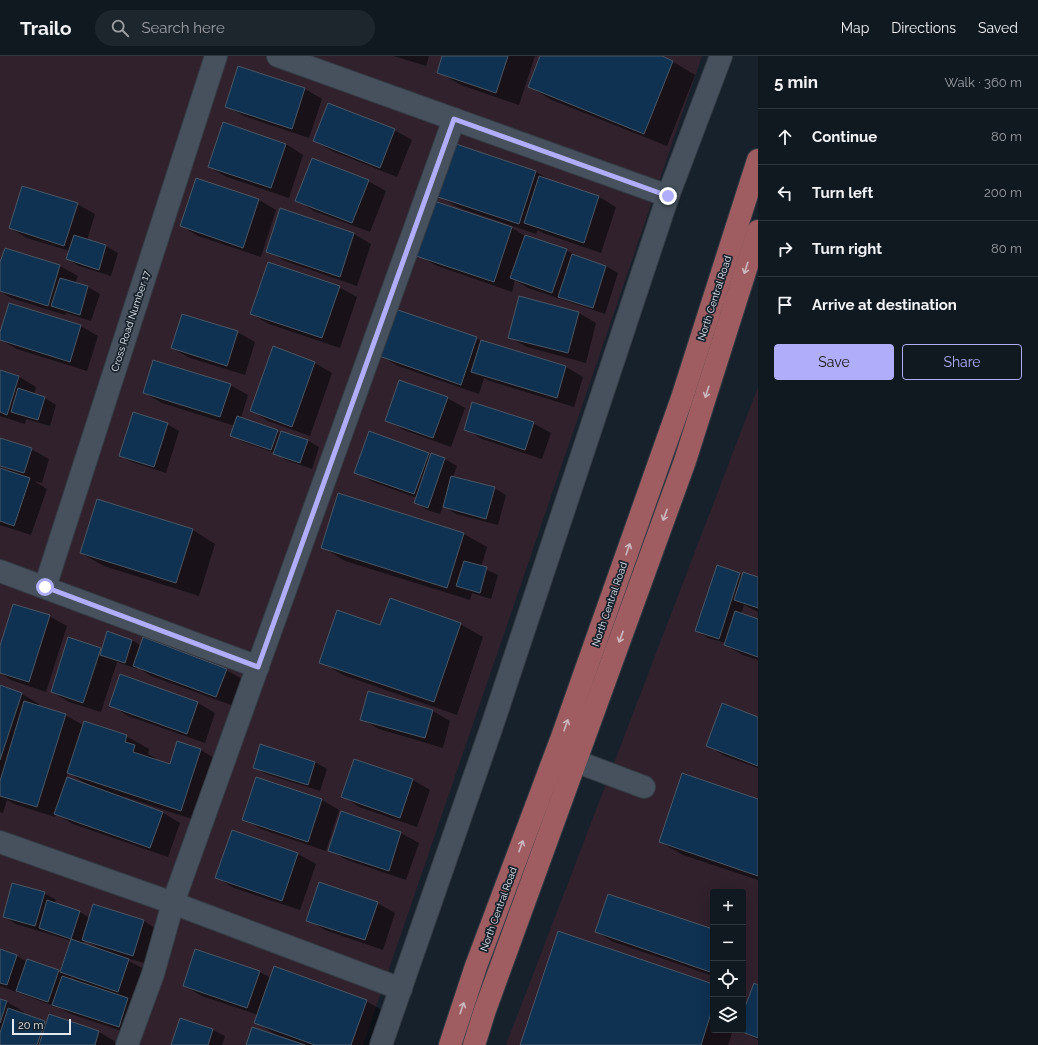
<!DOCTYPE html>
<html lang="en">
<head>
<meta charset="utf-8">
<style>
	:root { --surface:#111920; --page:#1e262d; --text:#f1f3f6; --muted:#9ca0a5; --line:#30383e; --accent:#b0aefa }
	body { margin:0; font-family:Raleway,sans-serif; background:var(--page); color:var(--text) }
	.controls { position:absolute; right:12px; bottom:12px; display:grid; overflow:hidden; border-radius:4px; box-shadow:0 4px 16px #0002 }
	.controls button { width:36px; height:36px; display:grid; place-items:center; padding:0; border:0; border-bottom:1px solid var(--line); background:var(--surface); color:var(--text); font:20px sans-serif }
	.scale { position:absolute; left:12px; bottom:10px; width:59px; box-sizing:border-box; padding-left:4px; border:2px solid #e3e9f1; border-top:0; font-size:11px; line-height:14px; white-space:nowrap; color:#e3e9f1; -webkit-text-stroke:3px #17212b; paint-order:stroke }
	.stop { position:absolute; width:12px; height:12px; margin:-9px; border:3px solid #b0aefa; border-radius:50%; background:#fff }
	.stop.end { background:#b0aefa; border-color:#fff; box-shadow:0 1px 4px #0008 }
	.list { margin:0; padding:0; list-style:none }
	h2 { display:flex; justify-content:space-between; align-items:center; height:52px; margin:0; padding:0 16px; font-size:17px }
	h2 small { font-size:13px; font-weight:400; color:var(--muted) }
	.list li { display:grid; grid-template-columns:26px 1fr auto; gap:12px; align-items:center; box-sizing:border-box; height:56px; padding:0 16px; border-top:1px solid var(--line) }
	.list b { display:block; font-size:15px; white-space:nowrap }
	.list em { font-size:13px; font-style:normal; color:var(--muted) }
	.actions { display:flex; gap:8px; padding:12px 16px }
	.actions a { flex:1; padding:9px 0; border:1px solid var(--accent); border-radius:4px; text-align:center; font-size:14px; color:var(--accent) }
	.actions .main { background:var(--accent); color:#111 }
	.icon { flex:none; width:22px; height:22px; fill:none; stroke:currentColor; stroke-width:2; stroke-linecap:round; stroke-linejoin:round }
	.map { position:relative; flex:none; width:758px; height:989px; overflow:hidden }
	header { display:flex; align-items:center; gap:24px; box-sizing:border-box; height:56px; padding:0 20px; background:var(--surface); border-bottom:1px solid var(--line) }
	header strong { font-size:19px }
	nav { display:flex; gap:22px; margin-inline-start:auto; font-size:14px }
	.search { width:280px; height:36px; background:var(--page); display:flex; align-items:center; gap:10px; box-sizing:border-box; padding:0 14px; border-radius:22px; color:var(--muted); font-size:15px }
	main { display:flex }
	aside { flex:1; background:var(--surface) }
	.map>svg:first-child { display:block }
	.industrial { fill:#30212d; fill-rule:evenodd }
	.shadow { fill:#0007; fill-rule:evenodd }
	.building { fill:#0f3152; stroke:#4b5763 }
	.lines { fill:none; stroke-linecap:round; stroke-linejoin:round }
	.minor-casing { stroke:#343b44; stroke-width:24 }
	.major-casing { stroke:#343b44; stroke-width:24 }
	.minor { stroke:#46515d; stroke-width:22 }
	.major { stroke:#9f5d61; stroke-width:22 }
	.oneway { stroke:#cbb8bf }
	.route { stroke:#b0aefa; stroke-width:5 }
	.labels { text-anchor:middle; stroke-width:3.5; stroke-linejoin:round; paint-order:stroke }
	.street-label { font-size:10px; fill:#e3e9f1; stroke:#17212b }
</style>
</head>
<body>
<header>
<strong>Trailo</strong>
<div class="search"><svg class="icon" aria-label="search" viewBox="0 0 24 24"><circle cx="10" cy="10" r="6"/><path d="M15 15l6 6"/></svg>Search here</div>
<nav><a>Map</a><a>Directions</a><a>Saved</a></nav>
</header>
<main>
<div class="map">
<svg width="758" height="989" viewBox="0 0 758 989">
	<rect width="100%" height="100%" fill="#17212b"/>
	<g class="industrial">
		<polygon points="0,0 702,0 363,989 0,989"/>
		<path d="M 758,331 L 758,989 L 506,989 ZM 713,836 L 743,836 L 743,974 L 713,974 Z"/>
	</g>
	<g class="shadow">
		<polygon points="394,0 429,0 426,10"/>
		<polygon points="443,0 535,0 519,49 461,29 438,16"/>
		<polygon points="541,0 659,0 672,5 695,19 667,90 552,44 529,31"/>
		<polygon points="239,11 305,33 322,43 309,82 244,60 226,50"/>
		<polygon points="394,74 412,84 397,121 332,95 314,85"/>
		<polygon points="286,88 303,99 289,142 227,121 209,111"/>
		<polygon points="456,89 536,116 554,126 599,141 616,151 601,197 543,177 538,174 536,178 457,151 439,140"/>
		<polygon points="196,123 259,144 276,154 261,201 198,180 181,170"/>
		<polygon points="368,125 386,135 370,176 314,155 297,145"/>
		<polygon points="77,148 95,158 87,184 106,190 118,197 111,220 79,210 67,203 70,195 27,182 10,172"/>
		<polygon points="512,172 525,180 566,194 580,202 606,210 618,217 605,258 528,232 515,224 512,236 435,209 417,199"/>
		<polygon points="354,178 371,188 357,230 285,205 267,195"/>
		<polygon points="5,193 60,210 78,220 75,227 88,231 100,238 91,265 66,257 65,259 11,242 0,235 0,210"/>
		<polygon points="339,231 357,241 340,292 269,268 251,258"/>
		<polygon points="10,248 81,270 98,280 87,315 17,293 0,284 0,280"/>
		<polygon points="579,257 596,267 586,307 527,291 509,281"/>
		<polygon points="237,276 255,286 245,319 190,302 172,292"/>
		<polygon points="476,282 483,286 566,311 583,321 574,351 490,325 484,322 479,338 398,310 381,300"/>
		<polygon points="274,292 315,307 332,317 310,380 268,365 251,354"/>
		<polygon points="0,315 18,320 36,331 34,338 45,342 56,349 50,370 26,363 25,368 0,360"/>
		<polygon points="230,329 248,339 241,362 281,377 307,384 319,391 312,413 286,404 275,397 243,386 231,379 235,370 162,347 144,337"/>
		<polygon points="447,342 465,352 451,391 404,374 386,364"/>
		<polygon points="533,367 551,377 542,403 482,383 465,373"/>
		<polygon points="167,368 179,375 166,417 132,406 120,400"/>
		<polygon points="0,383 31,393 49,403 42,427 34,425 47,433 31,479 0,469"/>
		<polygon points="428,398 445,403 457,410 453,421 494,432 506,439 498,469 456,458 443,450 440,458 427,454 415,447 417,442 373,426 355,416"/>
		<polygon points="339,438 464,478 487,491 481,511 498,519 491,543 472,537 470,544 345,505 322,491"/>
		<polygon points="97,444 193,474 215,488 199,540 104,510 81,497"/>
		<polygon points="740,518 743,520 758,522 758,556 744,549 741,558 758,564 758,604 743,599 725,589 726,587 708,582 697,575"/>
		<polygon points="49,560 67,570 46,636 11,624 0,617 0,593"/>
		<polygon points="460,568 483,581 457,659 343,619 321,606 381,571"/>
		<polygon points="132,584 141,590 226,614 244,624 234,650 151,620 137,611 137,613 117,606 101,656 69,646 52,636 101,593 102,594"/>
		<path d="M 0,630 L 22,638 L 39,648 L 39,650 L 65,659 L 83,669 L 126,680 L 149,693 L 148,698 L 157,703 L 157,705 L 170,710 L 178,687 L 201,694 L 224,708 L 204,767 L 125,741 L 124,743 L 162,756 L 180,767 L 168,801 L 73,768 L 56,758 L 55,761 L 14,748 L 7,744 L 3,757 L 0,756 ZM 68,717 L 90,730 L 90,731 L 66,722 Z"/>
		<polygon points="369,636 433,655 450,665 443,692 379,673 361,663"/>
		<polygon points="198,647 215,657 205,687 128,660 110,649"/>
		<polygon points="758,662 758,712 725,700 708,690"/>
		<polygon points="261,689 315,706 327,713 320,735 266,718 254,711"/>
		<polygon points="257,722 322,744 339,754 326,795 261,773 244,763"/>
		<polygon points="413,724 430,734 417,771 359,751 342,740"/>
		<polygon points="758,744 758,824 683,799 660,786"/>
		<polygon points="342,757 401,777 419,787 406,824 347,804 330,794"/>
		<polygon points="232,775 298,798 316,808 300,854 234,832 217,822"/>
		<path d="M 44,837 L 56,844 L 55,848 L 80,856 L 90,862 L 94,849 L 144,865 L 161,876 L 151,909 L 123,901 L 123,902 L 146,914 L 137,980 L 71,958 L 59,952 L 0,930 L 0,894 L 17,900 L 27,906 L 61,916 L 72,885 L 16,868 L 4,861 ZM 85,884 L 102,894 L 83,889 ZM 70,921 L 78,925 L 70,924 Z"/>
		<polygon points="377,847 395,857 383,894 325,874 308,864"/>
		<polygon points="713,874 713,920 614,886 596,876"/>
		<polygon points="743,888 746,890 743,900"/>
		<polygon points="260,916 271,922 366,945 389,958 378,989 247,989 278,980 255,966 258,959 202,940 184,930"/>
		<polygon points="713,929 713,974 733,974 728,989 521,989"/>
		<polygon points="758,930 758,984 739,974 743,974 743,959"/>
		<polygon points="0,944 7,946 24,956 23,959 47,968 99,976 116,986 115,989 0,989"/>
		<polygon points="180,963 213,974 225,980 222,989 172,989"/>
	</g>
	<g class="building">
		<polygon points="442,0 508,0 496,37 437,17"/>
		<polygon points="540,0 662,0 673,5 644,78 528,31"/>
		<polygon points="238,10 305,32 292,73 225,51"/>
		<polygon points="328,47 395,73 380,112 313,85"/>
		<polygon points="223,66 286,88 271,132 208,111"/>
		<polygon points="456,88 536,115 519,168 438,141"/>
		<polygon points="312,102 369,124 352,167 295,145"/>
		<polygon points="539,120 599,140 584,187 524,167"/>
		<polygon points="196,122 259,143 243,192 180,170"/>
		<polygon points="22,130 78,147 64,190 9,172"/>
		<polygon points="434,145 512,171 494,226 416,200"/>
		<polygon points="280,152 354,177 340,221 266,196"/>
		<polygon points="74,179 106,189 99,214 66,203"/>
		<polygon points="525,179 567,193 552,237 510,222"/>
		<polygon points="5,192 60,209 48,250 0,235 0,206"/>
		<polygon points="572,198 606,210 593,252 558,241"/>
		<polygon points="268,206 340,230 322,282 250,258"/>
		<polygon points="60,222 88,230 80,259 51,250"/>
		<polygon points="519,240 579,256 568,297 508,282"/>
		<polygon points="9,247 81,269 70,306 0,284 0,276"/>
		<polygon points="395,253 477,281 461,329 379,300"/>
		<polygon points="182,258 238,275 227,310 171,292"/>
		<polygon points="481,284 566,310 557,342 471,316"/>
		<polygon points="273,290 315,306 292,371 250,355"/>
		<polygon points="153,304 231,328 220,361 143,337"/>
		<polygon points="0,314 19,320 7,359 0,356"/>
		<polygon points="399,324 448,341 433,382 385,365"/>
		<polygon points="18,332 45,341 38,364 11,356"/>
		<polygon points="472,346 534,366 525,394 464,374"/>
		<polygon points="133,356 168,367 154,411 119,400"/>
		<polygon points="237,360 278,374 271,394 230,380"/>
		<polygon points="281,375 308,384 300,407 273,398"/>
		<polygon points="369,375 429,397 414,438 354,417"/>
		<polygon points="0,382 32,392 24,417 0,410"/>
		<polygon points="431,397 445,402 428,452 414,447"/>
		<polygon points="0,412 30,422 14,470 0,465"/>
		<polygon points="451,420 495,431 486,463 443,451"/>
		<polygon points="338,437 464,477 447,532 321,492"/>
		<polygon points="97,443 193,473 176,527 80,497"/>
		<polygon points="464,505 487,511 480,537 456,530"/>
		<polygon points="717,509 740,517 719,583 695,575"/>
		<polygon points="743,516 758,521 758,552 734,544"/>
		<polygon points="390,542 461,567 434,646 319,607 337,554 380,569"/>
		<polygon points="13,548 50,559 29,626 0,617 0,590"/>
		<polygon points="735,555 758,563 758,601 724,589"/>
		<polygon points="107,575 132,584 125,607 100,599"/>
		<polygon points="68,581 101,592 83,647 51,636"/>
		<polygon points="143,581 227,613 216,641 133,610"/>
		<polygon points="120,618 198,646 187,678 109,650"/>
		<polygon points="0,629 22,637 0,704"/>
		<polygon points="368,635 433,654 425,682 360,664"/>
		<polygon points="24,645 66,658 37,751 0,740 0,725"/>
		<polygon points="722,647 758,661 758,710 706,690"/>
		<polygon points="84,665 127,679 125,686 135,689 133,696 170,708 177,685 201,693 181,755 67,717"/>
		<polygon points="260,688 315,706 308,729 253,712"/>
		<polygon points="354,703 413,723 400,762 341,741"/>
		<polygon points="682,717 758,743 758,820 659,786"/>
		<polygon points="67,721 163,756 150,792 54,758"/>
		<polygon points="256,721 322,743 308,786 242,764"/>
		<polygon points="341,755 401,776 389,815 328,795"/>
		<polygon points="232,774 298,797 282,845 215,822"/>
		<polygon points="319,826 378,846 365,884 306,865"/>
		<polygon points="12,827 45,836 35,870 3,861"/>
		<polygon points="608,838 713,873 713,917 595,876"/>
		<polygon points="47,844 80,855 71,883 39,872"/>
		<polygon points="93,848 144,864 133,900 82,884"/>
		<polygon points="558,875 713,928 713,951 701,989 520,989"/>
		<polygon points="71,883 129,903 118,936 60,916"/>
		<polygon points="0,893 17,899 7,929 0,927"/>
		<polygon points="195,893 260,915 247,952 183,930"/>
		<polygon points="27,903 59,914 48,946 16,935"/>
		<polygon points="274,910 367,944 351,989 315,989 254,967"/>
		<polygon points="62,920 128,942 119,971 52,949"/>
		<polygon points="754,927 758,929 758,982 737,974 743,974 743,956"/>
		<polygon points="0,943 7,945 0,967"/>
		<polygon points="8,952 45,965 37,989 0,989 0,977"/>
		<polygon points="49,958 99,975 95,989 39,989"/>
		<polygon points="180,962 213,973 208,989 171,989"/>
		<polygon points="252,971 305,989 246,989"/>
	</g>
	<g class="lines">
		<g class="minor-casing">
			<g id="minor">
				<polyline points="278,0 668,140"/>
				<polyline points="0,515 258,611"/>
				<polyline points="45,531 216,0"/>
				<polyline points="575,705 644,731"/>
				<polyline points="0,786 173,847 454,63"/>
				<polyline points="127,989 153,918 173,847 401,933"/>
				<polyline points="381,989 491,673 668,140 721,0"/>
			</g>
		</g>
		<g class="major-casing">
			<g id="major">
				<polyline points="450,989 476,910 562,681 682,342 758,104"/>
				<polyline points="474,989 485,954 685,405 758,175"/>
			</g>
		</g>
		<use href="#minor" class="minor"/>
		<use href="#major" class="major"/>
	</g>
	<defs><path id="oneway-shaft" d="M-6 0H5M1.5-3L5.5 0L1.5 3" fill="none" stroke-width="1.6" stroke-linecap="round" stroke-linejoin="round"/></defs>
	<g class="oneway">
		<use href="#oneway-shaft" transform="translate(746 212) rotate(108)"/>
		<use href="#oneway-shaft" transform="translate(707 336) rotate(108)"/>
		<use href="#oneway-shaft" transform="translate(665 459) rotate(110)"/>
		<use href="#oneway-shaft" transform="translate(628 493) rotate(-71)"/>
		<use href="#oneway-shaft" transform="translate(621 581) rotate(110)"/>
		<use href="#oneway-shaft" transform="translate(566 669) rotate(-71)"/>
		<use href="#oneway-shaft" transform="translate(521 790) rotate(-70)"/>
		<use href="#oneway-shaft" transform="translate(462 952) rotate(-71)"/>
	</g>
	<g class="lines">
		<polyline class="route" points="45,531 258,611 454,63 668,140"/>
	</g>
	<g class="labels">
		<g class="street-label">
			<text transform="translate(714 242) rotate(-72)" y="4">North Central Road</text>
			<text transform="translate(130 265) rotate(-72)" y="4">Cross Road Number 17</text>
			<text transform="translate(609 548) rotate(-71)" y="4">North Central Road</text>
			<text transform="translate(498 853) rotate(-70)" y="4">North Central Road</text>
		</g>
	</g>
</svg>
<div class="controls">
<button>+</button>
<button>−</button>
<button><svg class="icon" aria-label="locate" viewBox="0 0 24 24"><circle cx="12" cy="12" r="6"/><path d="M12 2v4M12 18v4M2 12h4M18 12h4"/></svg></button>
<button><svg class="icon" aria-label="layers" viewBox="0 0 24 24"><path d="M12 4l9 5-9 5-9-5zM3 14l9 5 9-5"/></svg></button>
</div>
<div class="scale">20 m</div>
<div class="stop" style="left:45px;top:531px"></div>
<div class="stop end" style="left:668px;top:140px"></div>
</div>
<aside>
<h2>5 min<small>Walk · 360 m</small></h2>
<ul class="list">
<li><svg class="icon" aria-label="ahead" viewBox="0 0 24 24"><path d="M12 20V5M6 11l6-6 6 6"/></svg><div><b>Continue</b></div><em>80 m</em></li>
<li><svg class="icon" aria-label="left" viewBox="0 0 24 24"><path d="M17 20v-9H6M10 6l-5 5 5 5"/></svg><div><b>Turn left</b></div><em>200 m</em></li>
<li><svg class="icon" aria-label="right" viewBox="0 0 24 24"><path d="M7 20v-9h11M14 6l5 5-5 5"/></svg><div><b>Turn right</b></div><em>80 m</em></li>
<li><svg class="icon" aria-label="arrive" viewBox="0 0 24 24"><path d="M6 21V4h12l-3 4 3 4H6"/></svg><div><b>Arrive at destination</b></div></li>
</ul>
<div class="actions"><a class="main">Save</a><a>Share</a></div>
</aside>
</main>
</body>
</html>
